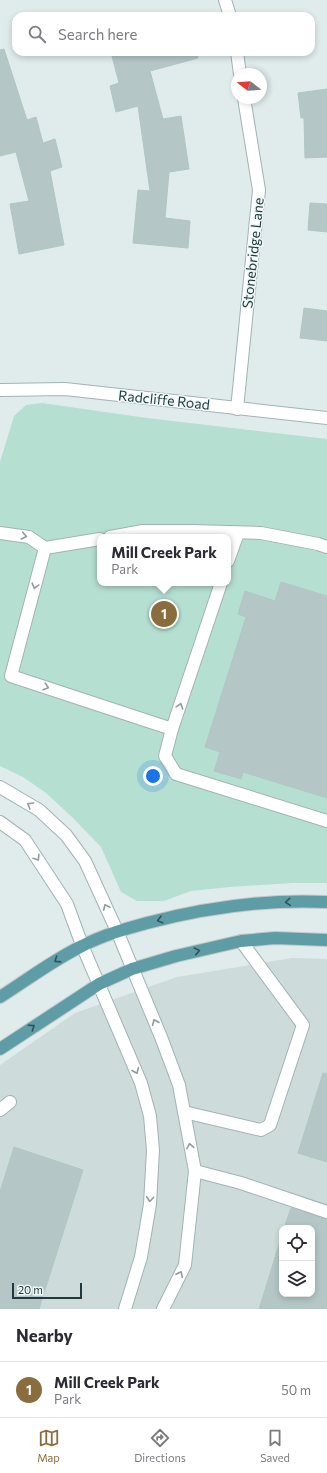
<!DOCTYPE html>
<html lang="en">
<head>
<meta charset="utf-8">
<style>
	:root { --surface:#fff; --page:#f7f7f7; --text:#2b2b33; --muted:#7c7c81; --line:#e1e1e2; --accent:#8a6d3d }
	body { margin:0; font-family:Commissioner,sans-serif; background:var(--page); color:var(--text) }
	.controls { position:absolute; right:12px; bottom:12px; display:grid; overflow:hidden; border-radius:8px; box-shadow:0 2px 6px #0003 }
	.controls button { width:36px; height:36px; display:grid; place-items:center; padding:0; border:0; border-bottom:1px solid var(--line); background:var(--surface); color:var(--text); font:20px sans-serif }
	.compass { position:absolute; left:231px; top:68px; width:36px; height:36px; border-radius:50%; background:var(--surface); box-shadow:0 2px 6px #0003; rotate:287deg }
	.scale { position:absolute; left:12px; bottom:10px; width:70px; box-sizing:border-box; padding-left:4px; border:2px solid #1e3a3e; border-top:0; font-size:11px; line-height:14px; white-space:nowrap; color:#1e3a3e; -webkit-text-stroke:3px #f0f8f7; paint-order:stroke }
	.you { position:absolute; left:153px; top:776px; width:14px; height:14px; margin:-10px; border:3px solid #fff; border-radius:50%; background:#1a73e8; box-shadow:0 0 0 6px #1a73e833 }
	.badge { display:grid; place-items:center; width:26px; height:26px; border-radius:50%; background:var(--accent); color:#fff; font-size:13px; font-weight:700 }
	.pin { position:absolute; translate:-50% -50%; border:2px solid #fff; box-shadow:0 1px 4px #0006 }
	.popup { position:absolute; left:97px; top:534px; width:134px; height:52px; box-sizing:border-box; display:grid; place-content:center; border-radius:8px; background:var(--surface); filter:drop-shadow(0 1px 3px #0005); font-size:13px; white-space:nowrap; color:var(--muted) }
	.popup b { font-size:15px; color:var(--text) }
	.popup::after { content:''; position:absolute; left:50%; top:100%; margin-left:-8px; border:8px solid transparent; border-top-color:var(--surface) }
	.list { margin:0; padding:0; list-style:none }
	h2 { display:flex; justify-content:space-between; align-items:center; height:52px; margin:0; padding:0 16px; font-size:17px }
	h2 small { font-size:13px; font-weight:400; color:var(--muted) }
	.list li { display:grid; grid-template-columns:26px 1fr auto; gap:12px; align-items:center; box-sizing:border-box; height:56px; padding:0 16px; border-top:1px solid var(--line) }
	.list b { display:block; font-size:15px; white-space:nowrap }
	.list p { margin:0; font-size:13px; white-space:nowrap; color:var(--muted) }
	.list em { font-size:13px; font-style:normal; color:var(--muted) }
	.icon { flex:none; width:22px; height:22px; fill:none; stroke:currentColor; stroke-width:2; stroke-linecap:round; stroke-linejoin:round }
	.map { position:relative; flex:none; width:327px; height:1309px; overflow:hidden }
	.search { position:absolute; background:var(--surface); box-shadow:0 2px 6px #0003; left:12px; right:12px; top:12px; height:44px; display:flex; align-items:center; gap:10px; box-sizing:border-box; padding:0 14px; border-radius:12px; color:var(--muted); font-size:15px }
	.sheet { height:108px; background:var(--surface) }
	nav { display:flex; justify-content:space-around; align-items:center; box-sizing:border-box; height:56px; border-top:1px solid var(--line); background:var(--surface); font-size:11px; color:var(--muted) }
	nav a { display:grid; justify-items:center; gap:2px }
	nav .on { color:var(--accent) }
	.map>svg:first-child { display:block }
	.built { fill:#cddcdb; fill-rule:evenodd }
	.green { fill:#b5e0d1; fill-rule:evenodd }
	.building { fill:#b4c7c6; stroke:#b1c6c5 }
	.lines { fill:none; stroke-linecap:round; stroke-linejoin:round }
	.minor-casing { stroke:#a1b3b4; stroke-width:14 }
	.major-casing { stroke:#c0c8c9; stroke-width:14 }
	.minor { stroke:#fff; stroke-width:12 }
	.major { stroke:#5f9da6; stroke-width:12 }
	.oneway { stroke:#8e9c9e }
	.oneway2 { stroke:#2e5358 }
	.labels { text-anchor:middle; stroke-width:3; stroke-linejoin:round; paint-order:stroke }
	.street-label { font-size:14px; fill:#1e3a3e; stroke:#f0f8f7 }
</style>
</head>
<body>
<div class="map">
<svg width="327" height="1309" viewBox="0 0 327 1309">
	<rect width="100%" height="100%" fill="#dfeceb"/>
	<path class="built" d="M 292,958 L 327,959 L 327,1309 L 0,1309 L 0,1065 L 75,1013 L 177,977 ZM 282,1228 L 312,1228 L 312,1294 L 282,1294 Z"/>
	<path class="green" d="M 42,403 L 147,418 L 327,439 L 327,883 L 293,883 L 230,887 L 191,891 L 164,901 L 137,901 L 121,892 L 101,847 L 73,818 L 46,793 L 23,777 L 0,766 L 0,462 L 14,416 L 26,405 ZM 100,537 L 228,537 L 228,583 L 100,583 Z"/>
	<g class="building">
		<polygon points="4,49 27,120 36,117 43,143 55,139 62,167 50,171 64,245 19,254 10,204 29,201 16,152 0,156 0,50"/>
		<polygon points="111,52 197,52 198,58 150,71 163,119 181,116 189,169 169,172 165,218 190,221 188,248 133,243 138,190 150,191 138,106 116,112 110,86 119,83"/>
		<polygon points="327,89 327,157 305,158 304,118 301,118 298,93"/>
		<polygon points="310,203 327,204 327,232 308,230"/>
		<polygon points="304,308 327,311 327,341 300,338"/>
		<polygon points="281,582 327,596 327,798 243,772 241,779 214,771 220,752 205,747 246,617 238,614 245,591 275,601"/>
		<polygon points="323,1073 327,1074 327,1162 298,1153"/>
		<polygon points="14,1147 83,1170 39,1309 0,1309 0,1192"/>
		<polygon points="291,1208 327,1219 327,1309 259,1309 282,1235 282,1294 312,1294 312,1228 284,1228"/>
	</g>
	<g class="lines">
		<g class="minor-casing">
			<g id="minor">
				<polyline points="225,0 230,16"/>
				<polyline points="237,52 240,74"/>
				<polyline points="1,390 65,389 327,418"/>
				<polyline points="237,409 259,190 244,98"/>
				<polyline points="0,533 29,537 45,548 100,539"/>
				<polyline points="110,537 143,531 192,531 261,533 318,544 327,547"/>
				<polyline points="45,548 11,676 172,729 221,583"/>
				<polyline points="228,561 238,533"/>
				<polyline points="172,729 165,756 176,774 327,821"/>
				<polyline points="0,787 39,810 66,835 85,861 117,931 161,1037 179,1085 195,1171 185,1265 163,1309"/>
				<polyline points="0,822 25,840 67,904 82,945 141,1083 150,1116 153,1150 150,1204 141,1257 125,1309"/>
				<polyline points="0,1110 10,1102"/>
				<polyline points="184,1112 261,1130 270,1125 303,1025 241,941"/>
				<polyline points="195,1171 241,1183 327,1212"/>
			</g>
		</g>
		<g class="major-casing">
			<g id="major">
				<path d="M 0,997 C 27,980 53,960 82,946 C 103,935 125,929 147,923 C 205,908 267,899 327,902"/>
				<polyline points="0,1049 99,984 132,969 176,956 241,941 275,938 327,940"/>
			</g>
		</g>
		<use href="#minor" class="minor"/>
		<use href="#major" class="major"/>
	</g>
	<defs><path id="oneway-chevron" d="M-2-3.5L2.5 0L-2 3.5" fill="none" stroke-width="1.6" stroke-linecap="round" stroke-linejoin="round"/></defs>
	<g class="oneway">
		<use href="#oneway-chevron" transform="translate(24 536) rotate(12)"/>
		<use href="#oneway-chevron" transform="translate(35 586) rotate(105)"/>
		<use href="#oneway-chevron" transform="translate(46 687) rotate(18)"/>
		<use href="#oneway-chevron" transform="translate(180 706) rotate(-72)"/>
		<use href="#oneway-chevron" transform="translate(30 805) rotate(-149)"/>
		<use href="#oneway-chevron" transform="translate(37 858) rotate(57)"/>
		<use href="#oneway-chevron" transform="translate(106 907) rotate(-114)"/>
		<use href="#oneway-chevron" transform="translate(155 1022) rotate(-113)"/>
		<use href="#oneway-chevron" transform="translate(136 1071) rotate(67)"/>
		<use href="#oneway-chevron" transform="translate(190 1146) rotate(-101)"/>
		<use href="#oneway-chevron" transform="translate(150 1199) rotate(94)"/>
		<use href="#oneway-chevron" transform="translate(180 1274) rotate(-64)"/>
	</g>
	<g class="oneway2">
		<use href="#oneway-chevron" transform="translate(288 902) rotate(175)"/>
		<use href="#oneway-chevron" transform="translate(160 920) rotate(165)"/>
		<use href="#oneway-chevron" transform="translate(197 951) rotate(-13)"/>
		<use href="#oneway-chevron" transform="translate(57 960) rotate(147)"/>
		<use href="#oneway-chevron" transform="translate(32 1027) rotate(-34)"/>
	</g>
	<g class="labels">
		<g class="street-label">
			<text transform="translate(253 253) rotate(-84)" y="5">Stonebridge Lane</text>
			<text transform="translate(164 400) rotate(6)" y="5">Radcliffe Road</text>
		</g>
	</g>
</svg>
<div class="controls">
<button><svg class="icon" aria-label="locate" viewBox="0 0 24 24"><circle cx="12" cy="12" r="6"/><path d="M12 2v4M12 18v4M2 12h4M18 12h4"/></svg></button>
<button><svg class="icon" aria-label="layers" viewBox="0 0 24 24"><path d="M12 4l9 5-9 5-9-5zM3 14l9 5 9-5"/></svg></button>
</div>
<svg class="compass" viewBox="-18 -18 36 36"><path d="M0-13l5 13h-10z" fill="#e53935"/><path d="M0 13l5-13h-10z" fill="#7c7c81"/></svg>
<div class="scale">20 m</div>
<div class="you"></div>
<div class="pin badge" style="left:164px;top:614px">1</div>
<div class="popup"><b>Mill Creek Park</b>Park</div>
<div class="search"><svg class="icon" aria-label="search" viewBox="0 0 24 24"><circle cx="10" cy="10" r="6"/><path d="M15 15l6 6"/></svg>Search here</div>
</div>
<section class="sheet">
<h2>Nearby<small></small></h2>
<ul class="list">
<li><span class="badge">1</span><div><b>Mill Creek Park</b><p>Park</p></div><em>50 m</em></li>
</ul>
</section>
<nav>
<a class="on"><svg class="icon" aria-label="map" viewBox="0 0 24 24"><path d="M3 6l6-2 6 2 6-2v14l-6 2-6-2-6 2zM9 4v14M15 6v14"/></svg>Map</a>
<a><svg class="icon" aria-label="directions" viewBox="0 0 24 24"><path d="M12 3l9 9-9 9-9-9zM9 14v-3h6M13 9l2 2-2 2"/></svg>Directions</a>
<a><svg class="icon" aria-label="saved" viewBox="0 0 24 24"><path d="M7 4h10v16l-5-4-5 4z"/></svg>Saved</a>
</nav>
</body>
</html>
